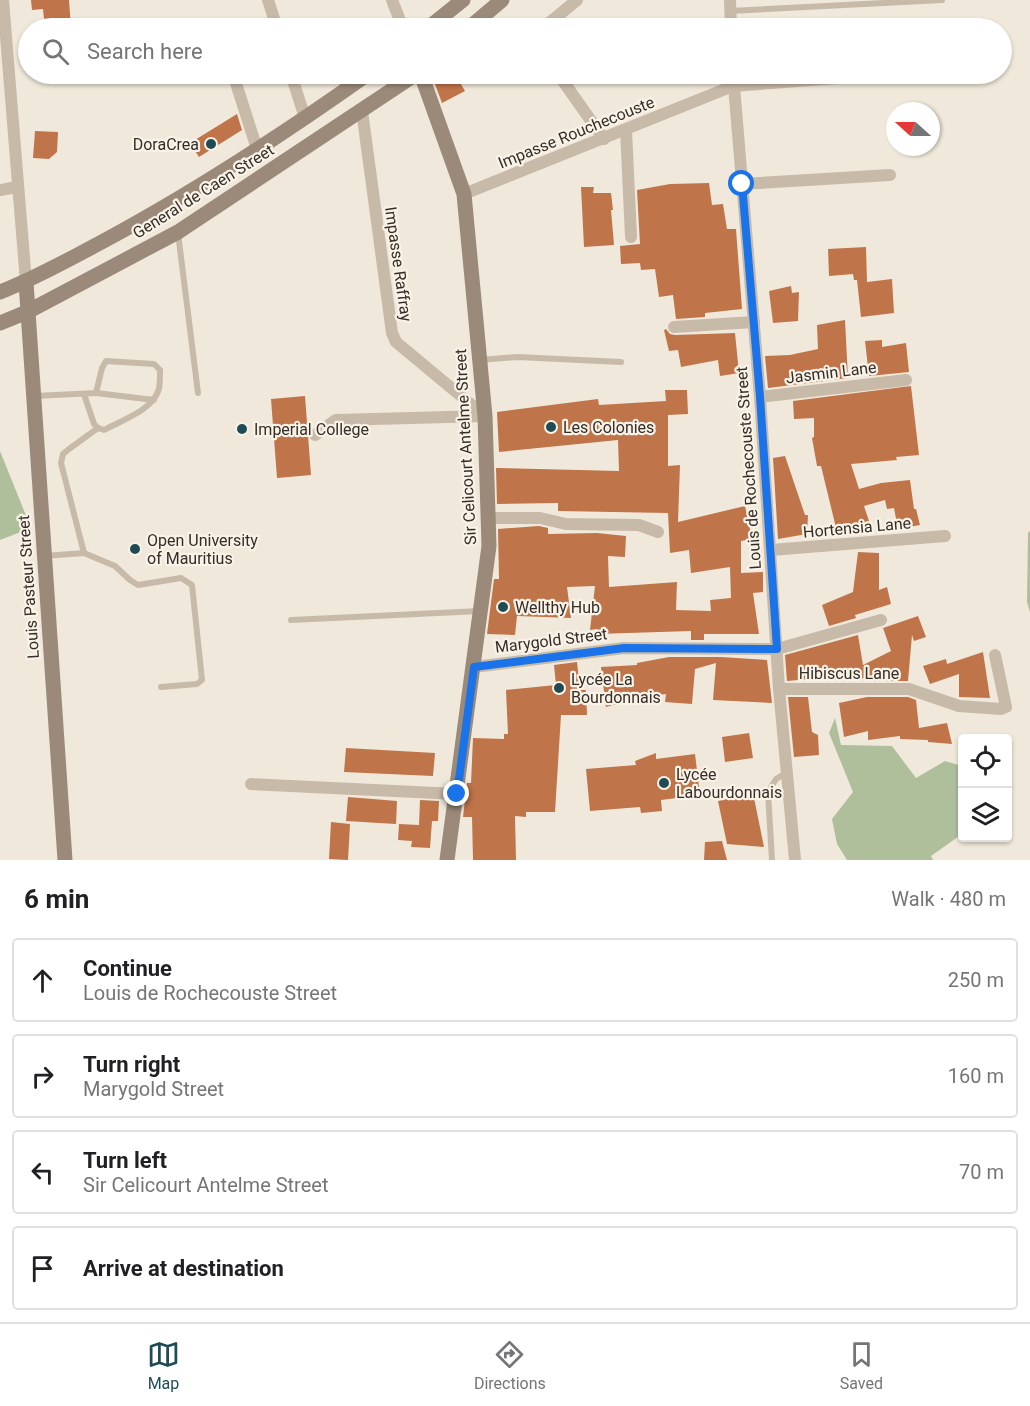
<!DOCTYPE html>
<html lang="en">
<head>
<meta charset="utf-8">
<style>
	:root { --surface:#fff; --page:#f2f2f2; --text:#202124; --muted:#757577; --line:#e0e0e0; --accent:#1f4b54 }
	body { margin:0; font-family:Roboto,sans-serif; background:var(--page); color:var(--text) }
	.controls { position:absolute; right:18px; bottom:18px; display:grid; overflow:hidden; border-radius:6px; box-shadow:0 2px 4px #0004 }
	.controls button { width:54px; height:54px; display:grid; place-items:center; padding:0; border:0; border-bottom:2px solid var(--line); background:var(--surface); color:var(--text); font:30px sans-serif }
	.compass { position:absolute; left:886px; top:102px; width:54px; height:54px; border-radius:50%; background:var(--surface); box-shadow:0 2px 4px #0004; rotate:291deg }
	.stop { position:absolute; width:18px; height:18px; margin:-14px; border:4px solid #1a73e8; border-radius:50%; background:#fff }
	.stop.end { background:#1a73e8; border-color:#fff; box-shadow:0 2px 6px #0008 }
	.list { margin:0; padding:0; list-style:none }
	h2 { display:flex; justify-content:space-between; align-items:center; height:78px; margin:0; padding:0 24px; font-size:26px }
	h2 small { font-size:20px; font-weight:400; color:var(--muted) }
	.list li { display:grid; grid-template-columns:39px 1fr auto; gap:18px; align-items:center; box-sizing:border-box; height:84px; margin:0 12px 12px; padding:0 12px; border:2px solid var(--line); border-radius:6px }
	.list b { display:block; font-size:22px; white-space:nowrap }
	.list p { margin:0; font-size:20px; white-space:nowrap; color:var(--muted) }
	.list em { font-size:20px; font-style:normal; color:var(--muted) }
	.icon { flex:none; width:33px; height:33px; fill:none; stroke:currentColor; stroke-width:2; stroke-linecap:round; stroke-linejoin:round }
	.map { position:relative; flex:none; width:1030px; height:860px; overflow:hidden }
	.search { position:absolute; background:var(--surface); box-shadow:0 2px 4px #0004; left:18px; right:18px; top:18px; height:66px; display:flex; align-items:center; gap:15px; box-sizing:border-box; padding:0 21px; border-radius:33px; color:var(--muted); font-size:22px }
	.sheet { height:462px; background:var(--surface) }
	nav { display:flex; justify-content:space-around; align-items:center; box-sizing:border-box; height:84px; border-top:2px solid var(--line); background:var(--surface); font-size:16px; color:var(--muted) }
	nav a { display:grid; justify-items:center; gap:3px }
	nav .on { color:var(--accent) }
	.map>svg:first-child { display:block }
	.green { fill:#afbf9c }
	.building { fill:#c07449 }
	.lines { fill:none; stroke-linecap:round; stroke-linejoin:round }
	.lane { stroke:#c8baa8; stroke-width:6 }
	.street { stroke:#c8baa8; stroke-width:12 }
	.secondary { stroke:#9b8a79; stroke-width:15 }
	.route { stroke:#1a73e8; stroke-width:8 }
	.poi-dot { fill:#1f4b54; stroke:#f8f2e7; stroke-width:2 }
	.labels { text-anchor:middle; stroke-width:4.5; stroke-linejoin:round; paint-order:stroke }
	.street-label { font-size:16px; fill:#352d28; stroke:#f8f2e7 }
	.poi-label { font-size:16px; fill:#352d28; stroke:#f8f2e7; text-anchor:start }
</style>
</head>
<body>
<div class="map">
<svg width="1030" height="860" viewBox="0 0 1030 860">
	<rect width="100%" height="100%" fill="#f0e9db"/>
	<g class="green">
		<polygon points="0,451 31,528 0,540"/>
		<polygon points="1030,531 1030,612 1027,602 1028,533"/>
		<polygon points="835,718 841,745 892,746 916,778 945,761 962,766 962,834 931,856 933,860 847,860 837,844 832,819 853,792 829,733"/>
	</g>
	<g class="building">
		<polygon points="31,0 69,0 71,28 45,28 43,9 32,10"/>
		<polygon points="440,74 455,74 465,91 442,103 433,79"/>
		<polygon points="237,114 242,130 199,157 190,143"/>
		<polygon points="35,131 58,132 57,152 49,159 33,158"/>
		<polygon points="709,183 712,205 723,204 727,229 736,229 742,309 705,313 705,317 676,319 673,295 659,297 655,269 641,270 640,263 621,264 620,246 640,244 637,190 670,184"/>
		<polygon points="581,187 594,187 593,193 611,193 613,210 611,210 614,245 584,247"/>
		<polygon points="866,247 867,282 892,279 894,313 861,317 857,280 854,280 853,274 829,276 828,249"/>
		<polygon points="791,286 792,293 799,292 798,321 773,323 769,291"/>
		<polygon points="845,320 848,378 768,388 765,356 790,355 818,349 817,325"/>
		<polygon points="666,329 670,334 675,335 735,333 739,373 720,376 718,360 681,367 678,350 669,351 664,330"/>
		<polygon points="882,340 882,347 906,343 909,372 869,376 865,341"/>
		<polygon points="911,386 919,455 896,457 897,460 851,464 859,489 881,483 910,480 914,509 916,509 920,525 898,529 894,508 887,509 885,500 864,506 873,533 838,536 821,466 817,466 812,438 814,437 814,418 794,419 793,401"/>
		<polygon points="665,390 687,390 688,414 668,415 668,466 680,465 678,522 745,506 752,539 741,541 741,573 763,572 763,592 753,593 759,634 704,634 704,640 691,640 691,631 597,634 597,629 590,630 595,586 567,587 571,618 517,616 515,635 487,634 494,579 499,579 498,529 539,526 548,528 548,534 597,533 626,536 625,557 608,556 609,587 677,582 676,610 711,611 710,600 731,598 730,567 691,573 689,550 670,553 668,513 558,511 558,503 497,504 496,468 619,471 618,440 499,452 497,412 598,399 599,405 666,401"/>
		<polygon points="305,396 311,475 277,478 271,399"/>
		<polygon points="785,456 805,515 808,515 807,534 778,539 773,458"/>
		<polygon points="858,552 879,553 879,590 887,587 891,604 855,615 856,618 829,626 822,605 853,592"/>
		<polygon points="918,616 926,637 914,641 912,635 908,681 867,681 867,678 830,680 830,677 787,681 785,655 858,635 863,665 891,651 883,628"/>
		<polygon points="983,652 990,698 959,697 959,674 930,684 923,666 946,659 947,664"/>
		<polygon points="669,657 721,657 767,660 772,703 713,700 716,663 695,669 692,704 665,702 666,694 628,699 628,701 606,707 601,667 637,665 637,663"/>
		<polygon points="577,662 580,690 586,690 587,715 561,715 555,812 526,812 526,817 515,816 516,860 473,860 472,817 463,817 467,783 471,783 473,738 504,739 504,734 508,734 506,690 556,685 554,665"/>
		<polygon points="788,697 808,697 812,732 818,735 819,755 794,757"/>
		<polygon points="867,697 908,697 916,700 919,728 947,723 952,744 928,742 928,740 900,739 900,736 868,740 868,731 844,737 839,703"/>
		<polygon points="749,733 753,758 725,762 722,737"/>
		<polygon points="346,748 435,753 433,776 344,772"/>
		<polygon points="656,753 656,759 695,754 700,795 661,800 662,811 641,813 640,807 590,811 586,769 636,765 635,761"/>
		<polygon points="753,793 764,847 727,844 718,801"/>
		<polygon points="348,797 397,801 396,824 346,821"/>
		<polygon points="420,800 439,801 438,821 432,821 430,848 411,847 412,841 398,840 399,824 419,825"/>
		<polygon points="331,822 350,824 348,860 329,859"/>
		<polygon points="722,841 727,860 704,860 705,842"/>
	</g>
	<g class="lines">
		<g class="lane">
			<polyline points="730,11 942,0"/>
			<polyline points="178,233 198,393"/>
			<polyline points="480,360 517,357 621,362"/>
			<polyline points="84,394 94,424 98,428"/>
			<polyline points="35,396 96,393 154,400"/>
			<path d="M 84,553 L 61,463 L 63,454 L 69,449 L 98,428 L 104,430 C 122,420 152,411 159,389 C 160,383 160,376 160,370 L 154,364 L 106,361 L 102,368 L 96,393"/>
			<polyline points="44,556 84,553 115,566 130,580 138,585 181,578 192,585 202,680 197,684 161,687"/>
			<polyline points="291,620 480,611"/>
			<polyline points="772,860 768,792 776,779 786,773"/>
		</g>
		<g class="street">
			<polyline points="3,0 26,282"/>
			<polyline points="268,0 277,28"/>
			<polyline points="392,0 403,28"/>
			<polyline points="730,0 731,28"/>
			<polyline points="501,28 519,26 522,28"/>
			<polyline points="543,28 577,0"/>
			<polyline points="233,74 257,149"/>
			<polyline points="291,74 305,118"/>
			<polyline points="558,74 604,139"/>
			<polyline points="733,74 760,397 779,689 795,860"/>
			<polyline points="362,111 392,333 396,342 485,416"/>
			<polyline points="626,130 631,237"/>
			<polyline points="742,184 890,175"/>
			<polyline points="0,190 17,187"/>
			<polyline points="464,194 733,86 889,74"/>
			<polyline points="674,327 754,322"/>
			<polyline points="760,397 906,380"/>
			<polyline points="315,435 336,420 485,416"/>
			<polyline points="489,518 540,518 566,524 639,525 658,532"/>
			<polyline points="771,550 945,536"/>
			<polyline points="474,667 624,648 777,649 881,620"/>
			<polyline points="779,689 909,689 959,706 1001,709 1006,707 995,655"/>
			<polyline points="251,784 457,794"/>
		</g>
		<g class="secondary">
			<polyline points="428,28 463,0"/>
			<polyline points="469,28 502,0"/>
			<polyline points="421,74 464,194 485,416 489,546 447,860"/>
			<polyline points="26,282 65,860"/>
			<path d="M 0,292 C 34,279 66,261 98,244 C 192,194 282,135 368,74"/>
			<polyline points="0,323 27,312 178,232 416,74"/>
		</g>
	</g>
	<g class="lines">
		<polyline class="route" points="457,794 474,667 624,648 777,649 760,397 742,184"/>
	</g>
	<g class="poi-dot">
		<circle cx="211" cy="144" r="6"/>
		<circle cx="551" cy="427" r="6"/>
		<circle cx="242" cy="429" r="6"/>
		<circle cx="135" cy="549" r="6"/>
		<circle cx="503" cy="607" r="6"/>
		<circle cx="559" cy="688" r="6"/>
		<circle cx="664" cy="783" r="6"/>
	</g>
	<g class="labels">
		<g class="street-label">
			<text transform="translate(576 132) rotate(-22)" y="6">Impasse Rouchecouste</text>
			<text transform="translate(203 191) rotate(-32)" y="6">General de Caen Street</text>
			<text transform="translate(399 264) rotate(82)" y="6">Impasse Raffray</text>
			<text transform="translate(831 372) rotate(-7)" y="6">Jasmin Lane</text>
			<text transform="translate(465 447) rotate(-93)" y="6">Sir Celicourt Antelme Street</text>
			<text transform="translate(748 468) rotate(-94)" y="6">Louis de Rochecouste Street</text>
			<text transform="translate(857 527) rotate(-5)" y="6">Hortensia Lane</text>
			<text transform="translate(28 587) rotate(-94)" y="6">Louis Pasteur Street</text>
			<text transform="translate(551 640) rotate(-7)" y="6">Marygold Street</text>
			<text x="849" y="679">Hibiscus Lane</text>
		</g>
		<g class="poi-label">
			<text x="199" y="150" text-anchor="end">DoraCrea</text>
			<text x="563" y="433">Les Colonies</text>
			<text x="254" y="435">Imperial College</text>
			<text x="147" y="546">Open University<tspan x="147" dy="18">of Mauritius</tspan></text>
			<text x="515" y="613">Wellthy Hub</text>
			<text x="571" y="685">Lycée La<tspan x="571" dy="18">Bourdonnais</tspan></text>
			<text x="676" y="780">Lycée<tspan x="676" dy="18">Labourdonnais</tspan></text>
		</g>
	</g>
</svg>
<div class="controls">
<button><svg class="icon" aria-label="locate" viewBox="0 0 24 24"><circle cx="12" cy="12" r="6"/><path d="M12 2v4M12 18v4M2 12h4M18 12h4"/></svg></button>
<button><svg class="icon" aria-label="layers" viewBox="0 0 24 24"><path d="M12 4l9 5-9 5-9-5zM3 14l9 5 9-5"/></svg></button>
</div>
<svg class="compass" viewBox="-18 -18 36 36"><path d="M0-13l5 13h-10z" fill="#e53935"/><path d="M0 13l5-13h-10z" fill="#757577"/></svg>
<div class="stop" style="left:742px;top:184px"></div>
<div class="stop end" style="left:457px;top:794px"></div>
<div class="search"><svg class="icon" aria-label="search" viewBox="0 0 24 24"><circle cx="10" cy="10" r="6"/><path d="M15 15l6 6"/></svg>Search here</div>
</div>
<section class="sheet">
<h2>6 min<small>Walk · 480 m</small></h2>
<ul class="list">
<li><svg class="icon" aria-label="ahead" viewBox="0 0 24 24"><path d="M12 20V5M6 11l6-6 6 6"/></svg><div><b>Continue</b><p>Louis de Rochecouste Street</p></div><em>250 m</em></li>
<li><svg class="icon" aria-label="right" viewBox="0 0 24 24"><path d="M7 20v-9h11M14 6l5 5-5 5"/></svg><div><b>Turn right</b><p>Marygold Street</p></div><em>160 m</em></li>
<li><svg class="icon" aria-label="left" viewBox="0 0 24 24"><path d="M17 20v-9H6M10 6l-5 5 5 5"/></svg><div><b>Turn left</b><p>Sir Celicourt Antelme Street</p></div><em>70 m</em></li>
<li><svg class="icon" aria-label="arrive" viewBox="0 0 24 24"><path d="M6 21V4h12l-3 4 3 4H6"/></svg><div><b>Arrive at destination</b></div></li>
</ul>
</section>
<nav>
<a class="on"><svg class="icon" aria-label="map" viewBox="0 0 24 24"><path d="M3 6l6-2 6 2 6-2v14l-6 2-6-2-6 2zM9 4v14M15 6v14"/></svg>Map</a>
<a><svg class="icon" aria-label="directions" viewBox="0 0 24 24"><path d="M12 3l9 9-9 9-9-9zM9 14v-3h6M13 9l2 2-2 2"/></svg>Directions</a>
<a><svg class="icon" aria-label="saved" viewBox="0 0 24 24"><path d="M7 4h10v16l-5-4-5 4z"/></svg>Saved</a>
</nav>
</body>
</html>
